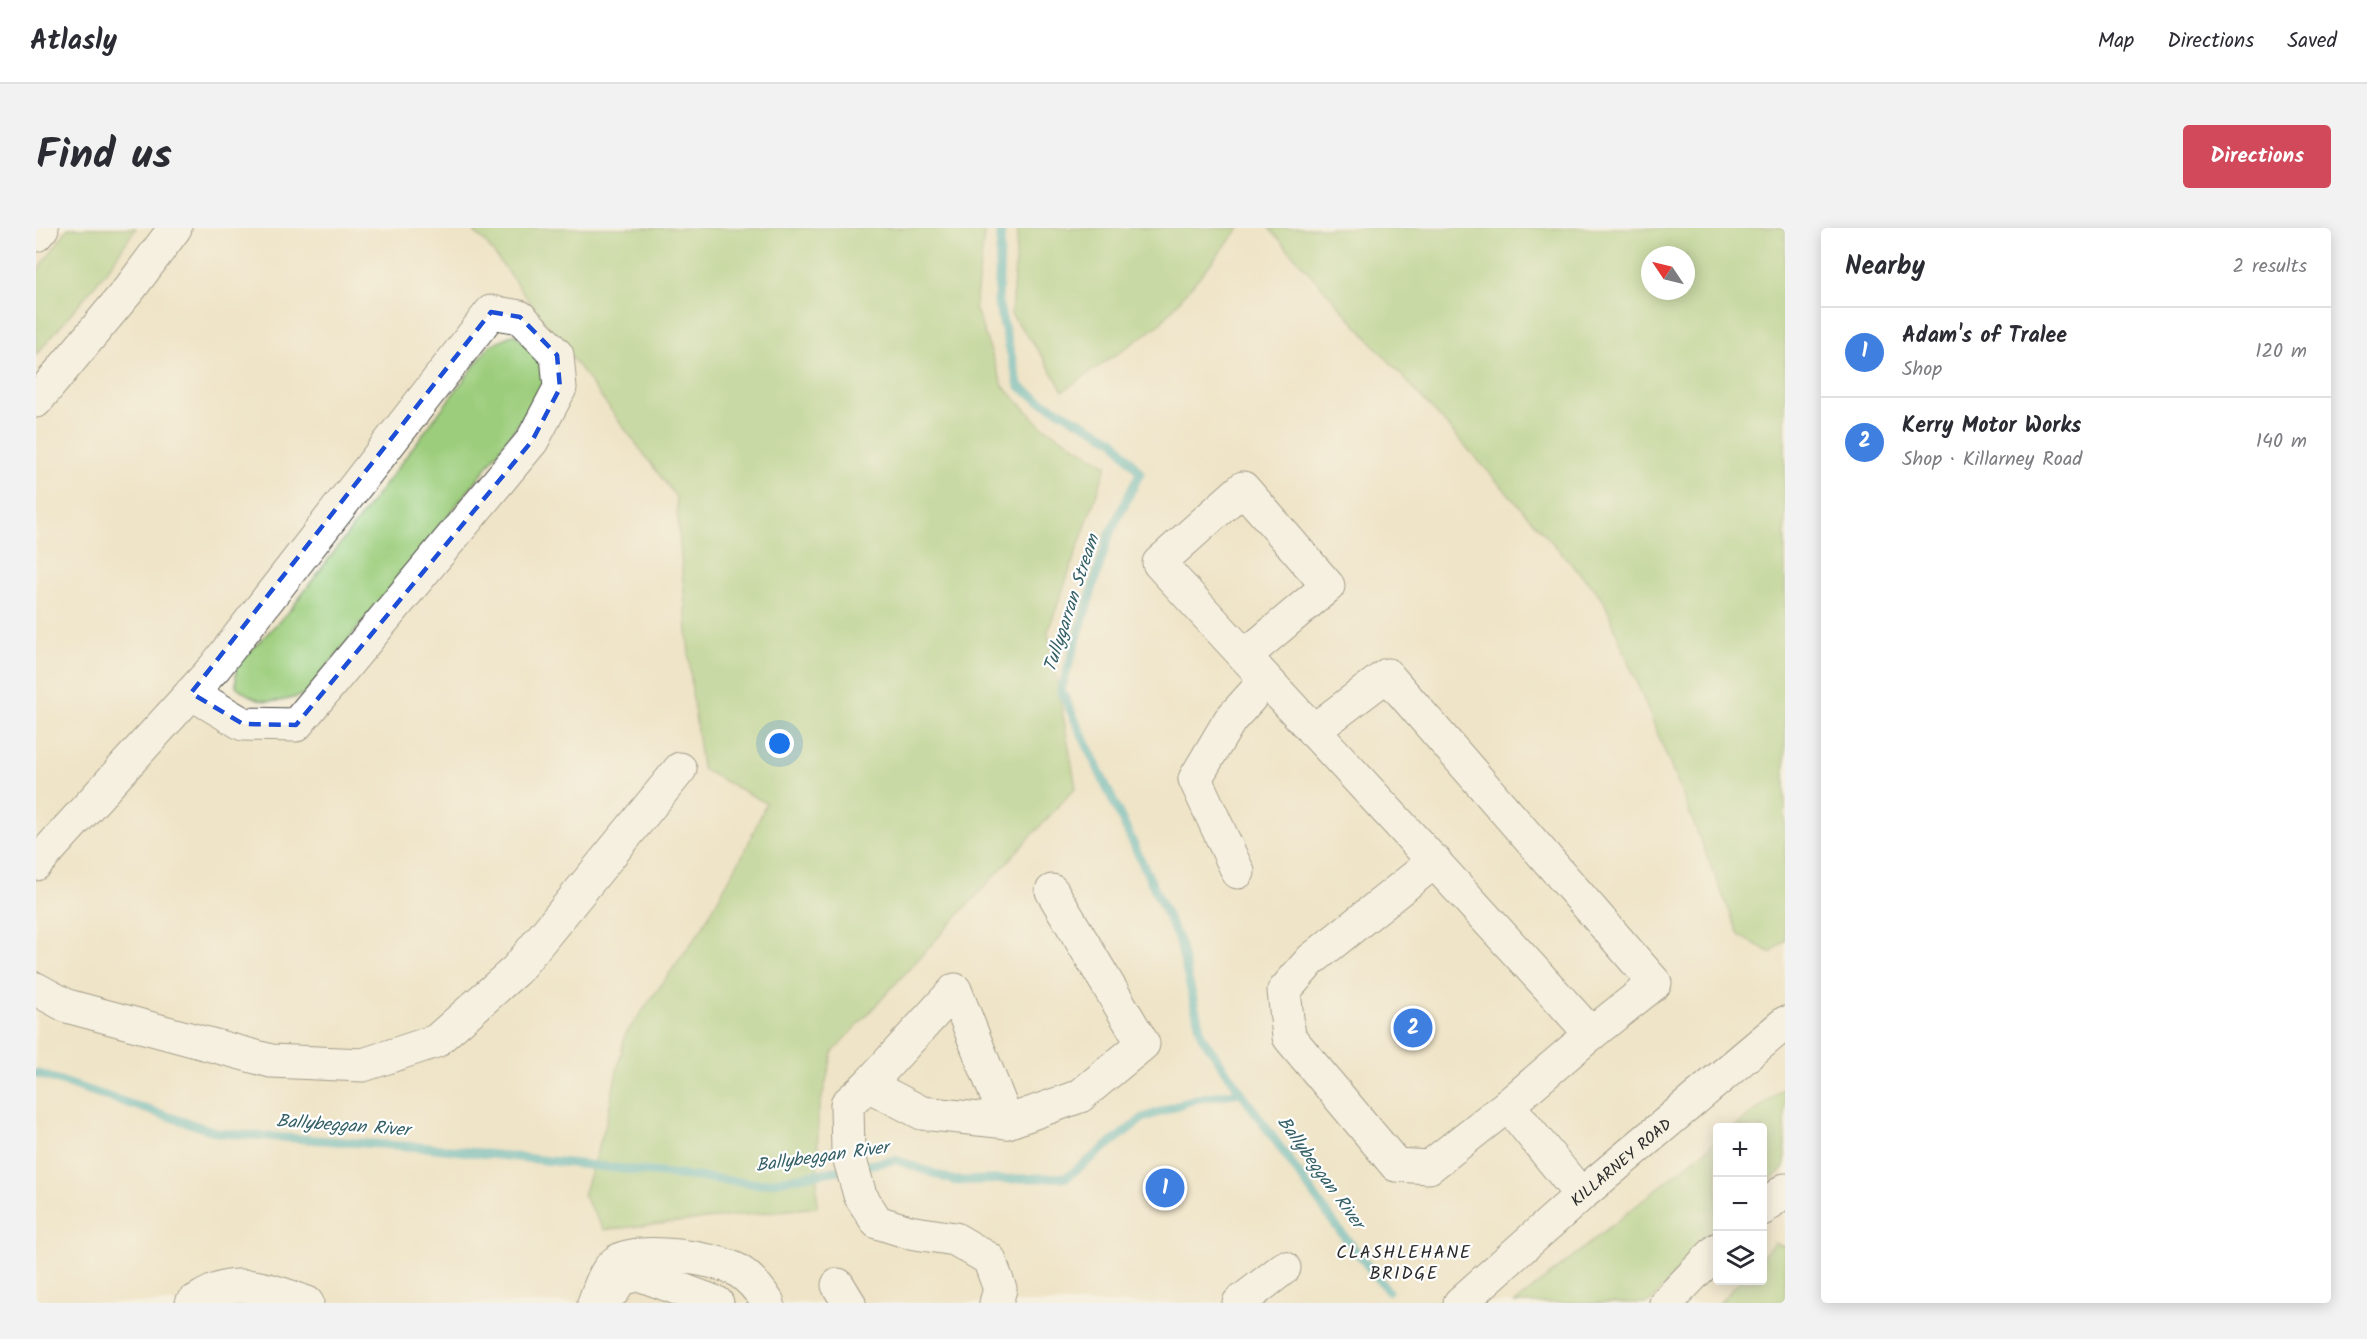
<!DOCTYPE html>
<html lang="en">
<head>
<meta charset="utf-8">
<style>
	:root { --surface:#fff; --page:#f2f2f3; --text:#2b2b33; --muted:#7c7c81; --line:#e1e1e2; --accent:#d1495b }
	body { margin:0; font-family:Kalam,sans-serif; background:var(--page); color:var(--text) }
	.controls { position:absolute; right:18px; bottom:18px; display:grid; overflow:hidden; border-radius:6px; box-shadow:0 3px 15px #0003 }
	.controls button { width:54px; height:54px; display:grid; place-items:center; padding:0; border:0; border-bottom:2px solid var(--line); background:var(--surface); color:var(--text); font:30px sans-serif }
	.compass { position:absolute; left:1605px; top:18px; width:54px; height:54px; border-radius:50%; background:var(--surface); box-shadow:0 3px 15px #0003; rotate:305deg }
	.you { position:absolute; left:744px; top:516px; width:21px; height:21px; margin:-15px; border:4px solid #fff; border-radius:50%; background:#1a73e8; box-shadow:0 0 0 9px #1a73e833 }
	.badge { display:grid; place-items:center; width:39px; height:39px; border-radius:50%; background:var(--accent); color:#fff; font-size:20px; font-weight:700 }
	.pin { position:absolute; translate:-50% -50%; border:3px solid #fff; box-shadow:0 2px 6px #0006 }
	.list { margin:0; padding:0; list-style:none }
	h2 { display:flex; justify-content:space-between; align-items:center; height:78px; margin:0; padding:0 24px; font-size:26px }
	h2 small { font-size:20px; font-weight:400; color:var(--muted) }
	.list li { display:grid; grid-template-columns:39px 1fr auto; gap:18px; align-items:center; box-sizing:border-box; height:90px; padding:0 24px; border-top:2px solid var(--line) }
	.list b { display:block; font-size:22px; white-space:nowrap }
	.list p { margin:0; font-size:20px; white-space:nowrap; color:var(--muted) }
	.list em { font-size:20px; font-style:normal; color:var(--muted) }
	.icon { flex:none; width:33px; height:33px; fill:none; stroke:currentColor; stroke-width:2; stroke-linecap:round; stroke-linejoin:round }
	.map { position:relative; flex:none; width:1749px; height:1075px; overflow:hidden; border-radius:6px }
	header { display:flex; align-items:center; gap:36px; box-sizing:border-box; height:84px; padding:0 30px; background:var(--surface); border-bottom:2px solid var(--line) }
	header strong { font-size:28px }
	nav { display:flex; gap:33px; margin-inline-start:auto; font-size:21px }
	.intro { display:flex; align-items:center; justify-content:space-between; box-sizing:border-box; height:144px; padding:0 36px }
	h1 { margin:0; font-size:42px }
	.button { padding:15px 27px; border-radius:6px; background:var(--accent); color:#fff; font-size:21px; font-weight:700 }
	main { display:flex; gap:36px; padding:0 36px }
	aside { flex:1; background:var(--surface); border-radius:6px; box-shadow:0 3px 15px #0003 }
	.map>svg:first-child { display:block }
	.green { fill:#9ccd7c; stroke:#647c54; stroke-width:1.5; fill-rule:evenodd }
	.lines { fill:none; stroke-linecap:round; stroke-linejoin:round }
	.stream { stroke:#42b0be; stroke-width:9 }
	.minor-casing { stroke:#484742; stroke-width:35 }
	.major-casing { stroke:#484742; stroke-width:35 }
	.minor { stroke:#fff; stroke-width:33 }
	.major { stroke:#fff; stroke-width:33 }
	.marked { fill:none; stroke:#1d4ed8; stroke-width:4.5; stroke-dasharray:12 8; stroke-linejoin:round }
	.labels { text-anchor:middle; stroke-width:4.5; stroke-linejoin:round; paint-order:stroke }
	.street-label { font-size:16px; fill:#2b2b2b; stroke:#fff }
	.water-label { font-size:18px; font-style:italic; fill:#346066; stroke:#fff }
	.neighbourhood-label { font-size:18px; letter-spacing:1.5px; fill:#2b2b2b; stroke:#fff }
</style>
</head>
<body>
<header>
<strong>Atlasly</strong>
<nav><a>Map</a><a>Directions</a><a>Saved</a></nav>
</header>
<div class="intro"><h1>Find us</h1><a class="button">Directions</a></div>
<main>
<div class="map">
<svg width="1749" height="1075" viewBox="0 0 1749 1075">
	<rect width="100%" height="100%" fill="#fff"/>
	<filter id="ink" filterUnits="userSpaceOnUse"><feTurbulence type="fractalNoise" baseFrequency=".0167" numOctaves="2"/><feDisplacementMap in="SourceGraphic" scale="12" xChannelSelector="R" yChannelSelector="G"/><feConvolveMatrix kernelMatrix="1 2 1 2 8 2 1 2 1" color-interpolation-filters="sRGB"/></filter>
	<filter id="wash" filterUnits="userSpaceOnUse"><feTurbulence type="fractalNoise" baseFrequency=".008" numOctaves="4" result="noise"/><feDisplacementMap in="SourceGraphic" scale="24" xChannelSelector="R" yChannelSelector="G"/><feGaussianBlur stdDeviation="1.35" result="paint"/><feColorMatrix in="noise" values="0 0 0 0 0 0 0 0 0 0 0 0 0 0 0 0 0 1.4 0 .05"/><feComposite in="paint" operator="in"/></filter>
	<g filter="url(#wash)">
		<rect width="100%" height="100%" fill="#efe4c7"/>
		<g class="green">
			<polygon points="32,0 100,0 69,45 0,127 0,45"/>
			<polygon points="434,0 949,0 939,79 967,158 1006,198 1071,237 1012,404 1040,559 797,824 782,886 781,979 568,1002 547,967 569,899 589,807 664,703 710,621 730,575 666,541 656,463 640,269 450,15"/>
			<polygon points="982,0 1204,0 1123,97 1027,163 1007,129 975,86"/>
			<path d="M 1233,0 L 1749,0 L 1749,712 L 1735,725 L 1703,707 L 1567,371 ZM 1614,27 L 1650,27 L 1650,63 L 1614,63 Z"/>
			<path d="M 478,106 L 505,129 L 513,153 L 451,239 L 269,466 C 243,476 222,478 200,458 L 200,438 L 255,381 L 454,117 Z"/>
			<polygon points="1749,859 1749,939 1727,958 1726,900 1699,899"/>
			<polygon points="1681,913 1681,1000 1657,1024 1614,1075 1479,1075"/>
			<polygon points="1738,1015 1749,1019 1749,1075 1683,1075 1704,1053 1726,1052 1727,1028"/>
		</g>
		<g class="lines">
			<g class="stream">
				<polyline points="965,0 962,74 983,158 1003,172 1078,212 1104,245 1073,307 1025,462 1144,715 1166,809 1300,998 1352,1063"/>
				<polyline points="0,845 183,905 397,920 724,956 860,932 919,953 1031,949 1107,890 1159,871 1205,864"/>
			</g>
		</g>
	</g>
	<g filter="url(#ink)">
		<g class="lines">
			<g class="minor-casing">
				<g id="minor">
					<polyline points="0,7 6,0"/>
					<polyline points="0,173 95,59 139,0"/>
					<path d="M 1209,428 L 1292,358 L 1207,260 L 1123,335 C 1267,492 1412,647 1555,806 L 1472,877 L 1545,967"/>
					<polyline points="1277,503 1351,447 1619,755 1555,806"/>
					<polyline points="1399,633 1275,732 1248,763 1253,809 1360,937 1393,939 1472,877"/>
					<polyline points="0,636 179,439 455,84 484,89 521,127 524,160 496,213 260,497 207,496 155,465"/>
					<polyline points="1202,644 1159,551 1194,492 1230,452"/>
					<polyline points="0,761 31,778 235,833 327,837 400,813 480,742 644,541"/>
					<polyline points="832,857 886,885 971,894 1044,868 1107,816 1016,663"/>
					<polyline points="1726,981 1749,962"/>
					<polyline points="802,1057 813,1075"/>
					<polyline points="578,1062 582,1052 603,1046 681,1075"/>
					<path d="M 156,1075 C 164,1071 172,1065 181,1062 C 209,1051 244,1065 271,1075"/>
					<path d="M 558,1075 C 564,1060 568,1041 583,1032 C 605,1020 680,1030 701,1042 C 714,1050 724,1062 732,1075"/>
					<polyline points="960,1075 964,1061 953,1031 919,1011 873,1004 841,994 824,967 812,925 811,876 832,857 919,762 971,894"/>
					<polyline points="1203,1075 1248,1040"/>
					<polyline points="1630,1075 1682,1021"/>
				</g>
			</g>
			<g class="major-casing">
				<g id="major">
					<path id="s1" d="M 1424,1075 L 1545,967 L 1749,795"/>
				</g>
			</g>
			<use href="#minor" class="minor"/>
			<use href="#major" class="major"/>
		</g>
	</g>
	<path d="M0 0H1749V1075H0ZM 455,84 L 484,89 L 521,127 L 524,160 L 496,213 L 260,497 L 207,496 L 155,465 Z" fill="#efe4c7" fill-opacity=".55" fill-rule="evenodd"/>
	<path class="marked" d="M 455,84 L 484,89 L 521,127 L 524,160 L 496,213 L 260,497 L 207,496 L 155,465 Z"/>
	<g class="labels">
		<g class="street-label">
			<text dy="6" stroke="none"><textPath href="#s1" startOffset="214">KILLARNEY ROAD</textPath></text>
		</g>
		<g class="water-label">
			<text transform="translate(1035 375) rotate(-72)" y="6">Tullygarran Stream</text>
			<text transform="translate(307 897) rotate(4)" y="6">Ballybeggan River</text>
			<text transform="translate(786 928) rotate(-8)" y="6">Ballybeggan River</text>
			<text transform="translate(1285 944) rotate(54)" y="6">Ballybeggan River</text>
		</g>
		<g class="neighbourhood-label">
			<text x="1368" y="1030">CLASHLEHANE<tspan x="1368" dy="21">BRIDGE</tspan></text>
		</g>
	</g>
</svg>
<div class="controls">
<button>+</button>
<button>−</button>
<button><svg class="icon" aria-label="layers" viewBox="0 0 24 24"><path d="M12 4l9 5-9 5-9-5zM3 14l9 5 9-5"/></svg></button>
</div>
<svg class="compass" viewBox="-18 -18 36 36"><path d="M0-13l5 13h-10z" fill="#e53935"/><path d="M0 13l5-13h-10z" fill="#7c7c81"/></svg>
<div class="you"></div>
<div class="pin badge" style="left:1129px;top:960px;background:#3f7fe0">1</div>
<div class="pin badge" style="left:1377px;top:800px;background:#3f7fe0">2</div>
</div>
<aside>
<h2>Nearby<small>2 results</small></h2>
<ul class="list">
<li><span class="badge" style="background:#3f7fe0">1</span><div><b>Adam's of Tralee</b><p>Shop</p></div><em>120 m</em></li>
<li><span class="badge" style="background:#3f7fe0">2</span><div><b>Kerry Motor Works</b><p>Shop · Killarney Road</p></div><em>140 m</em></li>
</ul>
</aside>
</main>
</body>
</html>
